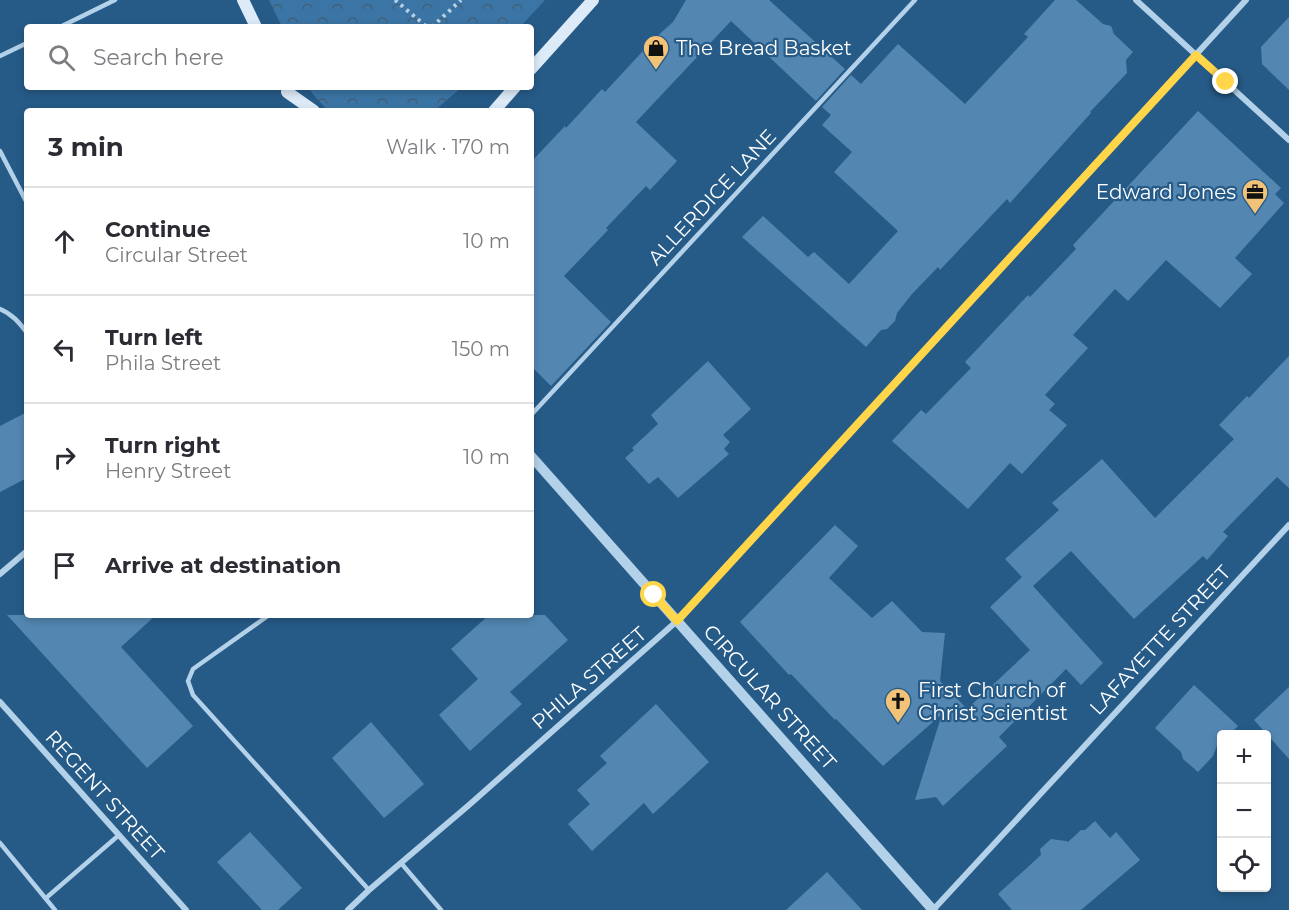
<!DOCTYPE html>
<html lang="en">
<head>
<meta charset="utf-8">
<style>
	:root { --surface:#fff; --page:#f2f2f3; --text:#2b2b33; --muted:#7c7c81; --line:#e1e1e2 }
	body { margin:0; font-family:Montserrat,sans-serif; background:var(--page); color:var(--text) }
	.controls { position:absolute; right:18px; bottom:18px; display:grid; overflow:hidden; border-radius:6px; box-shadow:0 3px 9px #0003 }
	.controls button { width:54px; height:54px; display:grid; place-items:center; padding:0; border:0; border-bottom:2px solid var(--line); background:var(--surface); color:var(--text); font:30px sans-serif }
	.stop { position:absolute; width:18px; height:18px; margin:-14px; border:4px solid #ffd54a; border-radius:50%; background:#fff }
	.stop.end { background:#ffd54a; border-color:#fff; box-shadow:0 2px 6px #0008 }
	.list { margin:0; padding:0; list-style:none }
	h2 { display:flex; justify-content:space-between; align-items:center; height:78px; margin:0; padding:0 24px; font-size:26px }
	h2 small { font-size:20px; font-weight:400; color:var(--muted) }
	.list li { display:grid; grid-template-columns:39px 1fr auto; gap:18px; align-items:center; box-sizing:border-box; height:108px; padding:0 24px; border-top:2px solid var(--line) }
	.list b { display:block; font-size:22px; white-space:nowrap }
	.list p { margin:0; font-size:20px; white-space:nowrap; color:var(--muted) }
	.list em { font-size:20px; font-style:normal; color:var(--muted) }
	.icon { flex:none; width:33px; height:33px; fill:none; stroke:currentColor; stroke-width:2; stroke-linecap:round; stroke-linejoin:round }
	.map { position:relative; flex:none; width:1289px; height:910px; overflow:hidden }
	.search { position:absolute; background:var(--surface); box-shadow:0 3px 9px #0003; left:24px; top:24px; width:510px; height:66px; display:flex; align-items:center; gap:15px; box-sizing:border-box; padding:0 21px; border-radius:6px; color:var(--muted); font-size:22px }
	.panel { position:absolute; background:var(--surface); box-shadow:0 3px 9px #0003; left:24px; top:108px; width:510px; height:510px; border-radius:6px }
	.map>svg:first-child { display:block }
	.park { fill:url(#park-crowns) }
	.building { fill:#5387b2 }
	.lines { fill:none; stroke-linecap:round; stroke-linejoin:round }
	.path { stroke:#b3d1e9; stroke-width:4; stroke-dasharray:3 4.5; stroke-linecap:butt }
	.service { stroke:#b3d1e9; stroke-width:4.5 }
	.minor { stroke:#b3d1e9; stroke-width:6 }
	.tertiary { stroke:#b3d1e9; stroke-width:10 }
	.secondary { stroke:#ddebf8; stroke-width:12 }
	.route { stroke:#ffd54a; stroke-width:8 }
	.labels { text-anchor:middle; stroke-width:4.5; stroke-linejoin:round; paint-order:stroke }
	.poi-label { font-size:20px; fill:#fff; stroke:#265b88; text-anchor:start }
	.street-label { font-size:20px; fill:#fff; stroke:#265b88 }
</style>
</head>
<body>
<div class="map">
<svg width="1289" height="910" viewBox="0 0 1289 910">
	<defs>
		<pattern id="park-crowns" width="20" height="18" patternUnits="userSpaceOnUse" patternTransform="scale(1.5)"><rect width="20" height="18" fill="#3b75a5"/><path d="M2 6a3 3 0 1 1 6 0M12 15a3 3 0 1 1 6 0" fill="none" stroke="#445e74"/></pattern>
	</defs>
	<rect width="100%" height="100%" fill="#265b88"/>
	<g class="park">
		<polygon points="269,0 545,0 520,27 282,27"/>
		<polygon points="309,87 462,87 434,111 328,111 312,93"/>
	</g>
	<g class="building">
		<polygon points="686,0 769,0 845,69 816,101 731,21 636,122 677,161 650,190 646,186 606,228 608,230 564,276 611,322 551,386 531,366 531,162 565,126 566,128 602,89 605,92 654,39 673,22"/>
		<polygon points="1055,0 1076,0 1103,24 1111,26 1114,34 1133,52 1126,60 1127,73 1090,112 1091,113 1010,203 1007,199 940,270 938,267 912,294 897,313 895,321 887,329 881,330 866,347 742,237 763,216 808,257 814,252 849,284 898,231 834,172 852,152 822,125 831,115 822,107 851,75 861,84 898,44 965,104 1028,37 1024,34"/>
		<polygon points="1289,17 1289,90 1262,64 1261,47"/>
		<polygon points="1198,111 1281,188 1275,194 1284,203 1235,258 1252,274 1220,308 1166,260 1128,301 1115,289 1073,335 1088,348 1045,395 1055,404 1049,410 1067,425 1022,474 1010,463 968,509 892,441 921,410 926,414 971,368 965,362 1028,295 1030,297 1076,249 1073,245"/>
		<polygon points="1289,356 1289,488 1277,477 1223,532 1228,536 1207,560 1203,556 1134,619 1071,551 1033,586 1103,663 1081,685 1066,669 999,737 1007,746 943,806 936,797 915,800 942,714 883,766 836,719 835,720 791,674 789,675 740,622 835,525 858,546 829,578 872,618 892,601 922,632 945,633 940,681 967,709 1030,650 990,607 1022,577 1005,559 1059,510 1052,503 1102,459 1155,518 1234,439 1219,425 1247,396 1249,398"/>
		<polygon points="708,361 751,409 723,435 730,442 724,449 729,454 678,498 658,477 649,484 625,458 634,450 632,448 658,424 651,415"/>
		<polygon points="27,412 27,478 0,492 0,426"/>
		<polygon points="7,615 156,615 121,647 193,726 147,768"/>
		<polygon points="489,615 545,615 568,640 510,692 522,704 470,751 439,715 478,679 451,649"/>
		<polygon points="1194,685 1238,726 1229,735 1221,735 1221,742 1217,746 1213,756 1198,772 1183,759 1181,752 1155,728"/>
		<polygon points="1289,687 1289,759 1254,720"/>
		<polygon points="656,704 709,762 653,814 644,803 592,851 568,824 590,804 577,790 607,763 600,756"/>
		<polygon points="371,722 424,784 384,818 332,758"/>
		<polygon points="1095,821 1110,838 1116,832 1140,860 1081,910 1012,910 998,894 1041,855 1040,849 1051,839 1066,841 1068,842 1081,830 1085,830"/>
		<polygon points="250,832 302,888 278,910 262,910 217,862"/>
		<polygon points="827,872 862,910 786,910"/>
	</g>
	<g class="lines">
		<g class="path">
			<polyline points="395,0 427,27"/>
			<polyline points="432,27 461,0"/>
		</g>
		<g class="service">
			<polyline points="60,27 115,0"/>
			<polyline points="0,56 27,43"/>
			<polyline points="0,151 27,203"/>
			<path d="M 0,309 C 12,314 19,322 27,333"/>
			<polyline points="531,415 915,0"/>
			<polyline points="269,615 193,669 188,681 193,695 369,890"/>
			<polyline points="0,843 55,910"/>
			<polyline points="401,863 441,910"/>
			<polyline points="46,898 119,835"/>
		</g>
		<g class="minor">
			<polyline points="1136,0 1289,140"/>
			<polyline points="0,574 27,551"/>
			<polyline points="0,702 186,910"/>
			<polyline points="348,910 369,890 469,805 677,621 1246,0"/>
			<polyline points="933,910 1289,525"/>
		</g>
		<polyline class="tertiary" points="531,456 933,910"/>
		<g class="secondary">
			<polyline points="243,0 256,27"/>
			<polyline points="531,69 593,0"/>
			<polyline points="287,92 314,111"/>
			<polyline points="494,111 515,87"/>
		</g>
	</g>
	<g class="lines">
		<polyline class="route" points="654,595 677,621 1196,55 1226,82"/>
	</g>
	<defs>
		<g id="shop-pin" transform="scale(1.35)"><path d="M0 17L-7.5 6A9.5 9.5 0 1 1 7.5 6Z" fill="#f2c278" stroke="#265b88"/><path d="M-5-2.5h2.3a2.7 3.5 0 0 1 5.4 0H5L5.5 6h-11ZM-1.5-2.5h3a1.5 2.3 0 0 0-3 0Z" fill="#111"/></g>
		<g id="office-pin" transform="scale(1.35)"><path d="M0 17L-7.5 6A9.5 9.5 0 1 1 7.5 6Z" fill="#f2c278" stroke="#265b88"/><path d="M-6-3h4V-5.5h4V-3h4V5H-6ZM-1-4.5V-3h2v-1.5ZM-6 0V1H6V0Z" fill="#111"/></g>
		<g id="church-pin" transform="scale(1.35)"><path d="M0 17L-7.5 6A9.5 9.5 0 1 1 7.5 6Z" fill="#f2c278" stroke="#265b88"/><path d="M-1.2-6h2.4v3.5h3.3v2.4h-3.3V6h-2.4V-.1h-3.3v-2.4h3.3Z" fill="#111"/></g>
	</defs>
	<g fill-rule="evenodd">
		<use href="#shop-pin" x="656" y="48"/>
		<use href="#office-pin" x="1255" y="192"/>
		<use href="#church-pin" x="898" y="701"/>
	</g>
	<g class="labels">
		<g class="poi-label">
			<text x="676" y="55">The Bread Basket</text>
			<text x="1236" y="199" text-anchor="end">Edward Jones</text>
			<text x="918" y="697">First Church of<tspan x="918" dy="23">Christ Scientist</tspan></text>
		</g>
		<g class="street-label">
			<text transform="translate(712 197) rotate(-47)" y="7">ALLERDICE LANE</text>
			<text transform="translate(1160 640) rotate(-47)" y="7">LAFAYETTE STREET</text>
			<text transform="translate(589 678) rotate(-41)" y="7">PHILA STREET</text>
			<text transform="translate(770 697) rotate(48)" y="7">CIRCULAR STREET</text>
			<text transform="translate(105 795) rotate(48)" y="7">REGENT STREET</text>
		</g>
	</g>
</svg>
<div class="controls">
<button>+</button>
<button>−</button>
<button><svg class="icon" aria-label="locate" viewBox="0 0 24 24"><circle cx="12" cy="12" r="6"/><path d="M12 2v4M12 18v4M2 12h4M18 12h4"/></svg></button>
</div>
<div class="stop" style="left:654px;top:595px"></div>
<div class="stop end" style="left:1226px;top:82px"></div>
<div class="search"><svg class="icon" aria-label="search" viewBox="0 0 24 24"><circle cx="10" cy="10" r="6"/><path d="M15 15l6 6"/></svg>Search here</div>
<section class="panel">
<h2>3 min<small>Walk · 170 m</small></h2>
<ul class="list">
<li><svg class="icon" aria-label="ahead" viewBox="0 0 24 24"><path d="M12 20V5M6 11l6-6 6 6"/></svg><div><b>Continue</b><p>Circular Street</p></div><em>10 m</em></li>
<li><svg class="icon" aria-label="left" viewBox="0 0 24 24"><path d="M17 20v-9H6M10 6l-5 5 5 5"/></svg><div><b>Turn left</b><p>Phila Street</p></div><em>150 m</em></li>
<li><svg class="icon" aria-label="right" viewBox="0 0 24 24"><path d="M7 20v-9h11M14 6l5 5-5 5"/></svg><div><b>Turn right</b><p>Henry Street</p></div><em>10 m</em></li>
<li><svg class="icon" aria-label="arrive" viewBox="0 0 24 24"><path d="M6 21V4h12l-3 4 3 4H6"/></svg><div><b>Arrive at destination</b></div></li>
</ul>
</section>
</div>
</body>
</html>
